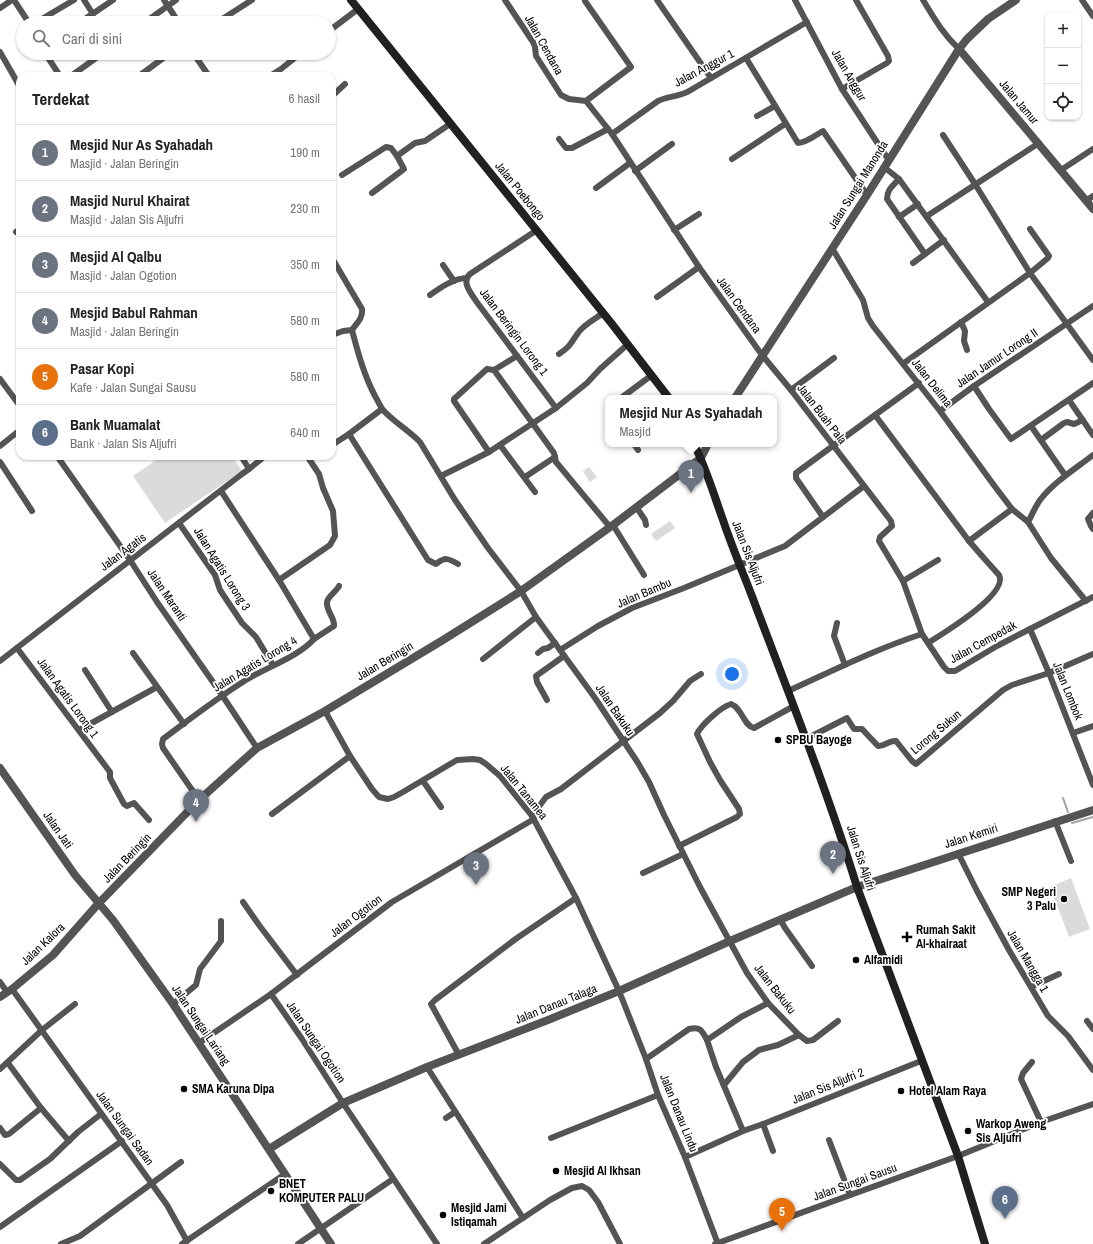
<!DOCTYPE html>
<html lang="id">
<head>
<meta charset="utf-8">
<style>
	:root { --surface:#fff; --page:#f6f6f6; --text:#222; --muted:#767676; --line:#e0e0e0; --accent:#1a73e8 }
	body { margin:0; font-family:"Archivo Narrow",sans-serif; background:var(--page); color:var(--text) }
	.controls { position:absolute; right:12px; top:12px; display:grid; overflow:hidden; border-radius:8px; box-shadow:0 1px 3px #0004 }
	.controls button { width:36px; height:36px; display:grid; place-items:center; padding:0; border:0; border-bottom:1px solid var(--line); background:var(--surface); color:var(--text); font:20px sans-serif }
	.you { position:absolute; left:732px; top:674px; width:14px; height:14px; margin:-10px; border:3px solid #fff; border-radius:50%; background:#1a73e8; box-shadow:0 0 0 6px #1a73e833 }
	.badge { display:grid; place-items:center; width:26px; height:26px; border-radius:50%; background:var(--accent); color:#fff; font-size:13px; font-weight:700 }
	.pin { position:absolute; translate:-50% -33px; filter:drop-shadow(0 1px 2px #0008) }
	.pin::after { content:''; position:absolute; top:21px; width:14px; height:12px; background:inherit; clip-path:polygon(0 0,100% 0,50% 100%) }
	.popup { position:absolute; left:605px; top:395px; width:172px; height:52px; box-sizing:border-box; display:grid; place-content:center; border-radius:8px; background:var(--surface); filter:drop-shadow(0 1px 3px #0005); font-size:13px; white-space:nowrap; color:var(--muted) }
	.popup b { font-size:15px; color:var(--text) }
	.popup::after { content:''; position:absolute; left:50%; top:100%; margin-left:-8px; border:8px solid transparent; border-top-color:var(--surface) }
	.list { margin:0; padding:0; list-style:none }
	h2 { display:flex; justify-content:space-between; align-items:center; height:52px; margin:0; padding:0 16px; font-size:17px }
	h2 small { font-size:13px; font-weight:400; color:var(--muted) }
	.list li { display:grid; grid-template-columns:26px 1fr auto; gap:12px; align-items:center; box-sizing:border-box; height:56px; padding:0 16px; border-top:1px solid var(--line) }
	.list b { display:block; font-size:15px; white-space:nowrap }
	.list p { margin:0; font-size:13px; white-space:nowrap; color:var(--muted) }
	.list em { font-size:13px; font-style:normal; color:var(--muted) }
	.icon { flex:none; width:22px; height:22px; fill:none; stroke:currentColor; stroke-width:2; stroke-linecap:round; stroke-linejoin:round }
	.map { position:relative; flex:none; width:1093px; height:1244px; overflow:hidden }
	.search { position:absolute; background:var(--surface); box-shadow:0 1px 3px #0004; left:16px; top:16px; width:320px; height:44px; display:flex; align-items:center; gap:10px; box-sizing:border-box; padding:0 14px; border-radius:22px; color:var(--muted); font-size:15px }
	.panel { position:absolute; background:var(--surface); box-shadow:0 1px 3px #0004; left:16px; top:72px; width:320px; height:388px; border-radius:12px }
	.map>svg:first-child { display:block }
	.green { fill:#dbdbdb }
	.lines { fill:none; stroke-linecap:round; stroke-linejoin:round }
	.stream { stroke:#a2a2a2; stroke-width:2 }
	.minor { stroke:#545454; stroke-width:6 }
	.tertiary { stroke:#545454; stroke-width:8 }
	.secondary { stroke:#212121; stroke-width:8 }
	.poi-dot { fill:#000; stroke:#fff; stroke-width:1.5 }
	.labels { text-anchor:middle; stroke-width:3.5; stroke-linejoin:round; paint-order:stroke }
	.street-label { font-size:12px; fill:#000; stroke:#fff }
	.poi-label { font-size:12px; font-weight:bold; fill:#000; stroke:#fff; text-anchor:start }
</style>
</head>
<body>
<div class="map">
<svg width="1093" height="1244" viewBox="0 0 1093 1244">
	<rect width="100%" height="100%" fill="#fff"/>
	<g class="green">
		<polygon points="162,456 232,456 242,471 165,523 133,476"/>
		<polygon points="589,467 597,477 590,482 583,471"/>
		<polygon points="670,521 675,528 656,541 651,534"/>
		<polygon points="1071,878 1090,929 1069,937 1050,887"/>
	</g>
	<g class="lines">
		<g class="stream">
			<polyline points="1063,798 1068,812"/>
			<polyline points="1072,823 1093,817"/>
		</g>
		<g class="minor">
			<polyline points="14,0 29,23"/>
			<polyline points="84,0 93,14"/>
			<polyline points="164,0 179,23"/>
			<polyline points="505,0 533,42 535,47 536,56 561,95 569,99 586,101 612,134 699,267 762,355 791,390 891,521 892,526 880,537 879,541 903,581 922,634"/>
			<polyline points="657,0 711,78"/>
			<polyline points="795,0 842,89 888,159"/>
			<path d="M 923,0 C 934,18 943,34 959,49"/>
			<polyline points="1082,0 1093,16"/>
			<polyline points="585,1 631,67 586,101"/>
			<polyline points="0,8 12,0"/>
			<polyline points="35,23 74,0"/>
			<polyline points="79,23 113,0"/>
			<polyline points="144,23 176,0"/>
			<polyline points="216,23 252,0"/>
			<polyline points="329,31 358,9"/>
			<polyline points="0,52 20,87"/>
			<polyline points="45,53 60,76"/>
			<polyline points="193,53 209,76"/>
			<path d="M 746,58 L 798,143 C 806,143 816,135 823,131 L 867,195"/>
			<polyline points="71,76 103,53"/>
			<polyline points="139,76 170,53"/>
			<polyline points="270,76 281,69 301,53"/>
			<polyline points="842,89 887,63 889,61 888,56 856,0"/>
			<polyline points="332,96 345,84"/>
			<polyline points="757,116 775,106"/>
			<path d="M 612,134 L 658,101 C 668,96 679,97 689,91 L 807,22"/>
			<polyline points="943,135 975,184 1030,273 1093,360"/>
			<polyline points="559,139 566,148 572,148 608,129"/>
			<polyline points="732,159 785,124"/>
			<polyline points="884,167 899,179 988,302"/>
			<polyline points="1061,170 1093,149"/>
			<polyline points="635,171 672,144"/>
			<polyline points="342,175 386,147 391,148 397,156"/>
			<path d="M 899,179 C 893,186 887,189 887,199 L 925,254"/>
			<polyline points="596,188 630,163"/>
			<polyline points="372,193 404,169 397,156 415,143 425,141 450,124"/>
			<polyline points="1086,201 1093,196"/>
			<polyline points="927,216 1039,143"/>
			<polyline points="899,217 918,204"/>
			<path d="M 537,230 L 470,274 C 461,282 471,293 476,301 L 556,408"/>
			<polyline points="674,230 699,214"/>
			<polyline points="16,232 20,229"/>
			<polyline points="832,248 863,300 868,318 873,326 940,411 993,484 1012,509 1028,522 1051,558 1086,601"/>
			<path d="M 332,258 L 362,309 C 363,318 357,323 352,330"/>
			<polyline points="913,263 944,240"/>
			<polyline points="443,265 454,281"/>
			<path d="M 430,295 C 440,288 454,278 467,278"/>
			<polyline points="657,297 699,267"/>
			<polyline points="961,322 965,331 964,341 967,350"/>
			<path d="M 352,330 C 358,353 364,375 375,396 C 378,401 380,406 383,410 C 394,422 408,430 420,442 L 455,500 L 488,548 L 521,591 L 536,617 L 595,698 L 638,763 L 649,782 L 664,815 L 700,887 L 747,973 L 768,1003 L 799,1035 L 778,1045 L 759,1050 L 743,1062 L 724,1085"/>
			<polyline points="332,335 343,331 352,330"/>
			<path d="M 559,354 C 571,346 570,344 578,333 C 583,325 595,319 603,313"/>
			<polyline points="904,363 1030,273 1048,258 1049,256 1030,229"/>
			<polyline points="494,370 554,453 556,462 610,527"/>
			<polyline points="0,379 20,406"/>
			<polyline points="919,383 875,415 969,541 1012,509"/>
			<polyline points="974,386 989,409 1011,439 1093,383"/>
			<polyline points="791,390 834,358"/>
			<polyline points="621,398 652,375"/>
			<polyline points="1069,400 1093,435"/>
			<path d="M 382,409 L 349,434 L 428,560 L 436,564 C 445,557 448,558 458,564"/>
			<polyline points="940,411 974,386 1093,306"/>
			<polyline points="1031,426 1065,475"/>
			<polyline points="1041,440 1064,423 1067,422 1074,424 1083,420"/>
			<polyline points="634,444 638,450"/>
			<polyline points="332,445 349,434"/>
			<polyline points="500,445 535,492"/>
			<polyline points="0,446 20,430"/>
			<polyline points="489,452 454,401 454,399 487,369 494,370 517,356"/>
			<polyline points="57,456 130,560 157,602 222,695 257,748"/>
			<polyline points="0,462 32,511"/>
			<polyline points="249,469 265,456"/>
			<polyline points="441,476 489,452 556,408 587,383 600,369 628,344"/>
			<polyline points="525,477 555,457"/>
			<polyline points="637,508 645,520 646,525"/>
			<polyline points="1093,513 1088,519 1091,526 1093,529"/>
			<polyline points="823,517 796,478 796,473 875,415"/>
			<path d="M 1028,522 C 1032,515 1035,507 1040,500 C 1054,482 1075,469 1093,455"/>
			<polyline points="179,523 215,575 220,590 242,623 256,637 273,665"/>
			<polyline points="613,525 644,575"/>
			<polyline points="279,580 330,545 335,536 333,511 323,488 319,474 307,456"/>
			<polyline points="903,581 938,560"/>
			<polyline points="837,623 834,636 845,665"/>
			<polyline points="1030,629 1049,673 1093,785"/>
			<path d="M 314,639 L 334,626 C 335,618 326,611 327,602 C 328,596 336,592 339,586"/>
			<path d="M 928,643 C 942,634 1009,594 999,575 L 982,556 L 969,541"/>
			<polyline points="17,648 110,772 110,778 124,804 127,806 134,803 149,820"/>
			<polyline points="560,650 598,626 632,608 684,588 785,546 864,486"/>
			<polyline points="133,653 184,724"/>
			<polyline points="538,653 543,649 548,648 555,643"/>
			<polyline points="483,659 536,617"/>
			<polyline points="0,661 242,474 249,469 241,456"/>
			<polyline points="85,670 112,712"/>
			<path d="M 788,691 C 832,671 876,649 922,634 L 944,667 L 948,671 L 955,671 L 997,646 L 1030,629 L 1093,597"/>
			<polyline points="547,700 537,682 536,676 564,656"/>
			<polyline points="325,711 350,756 372,789 379,797 388,799 394,797 403,792 457,760 473,759 480,760 486,764 500,776 532,816 576,898 619,991 646,1059 658,1095 685,1157 718,1244"/>
			<polyline points="79,730 157,687"/>
			<polyline points="1073,733 1093,726"/>
			<path d="M 806,739 L 847,718 L 854,729 L 862,729 L 878,746 C 884,747 889,740 896,741 L 912,761 L 916,764 L 1003,690 L 1012,685 L 1049,673 L 1093,654"/>
			<polyline points="423,781 441,807"/>
			<path d="M 199,800 L 163,748 L 162,744 L 163,739 C 190,719 217,698 246,680 C 267,667 298,657 314,639 L 279,580 L 221,491"/>
			<polyline points="272,814 350,756"/>
			<polyline points="532,816 546,797 561,789 660,713 673,701 690,681 701,674"/>
			<polyline points="1055,821 1071,861"/>
			<path d="M 679,846 L 737,817 L 740,814 L 739,809 L 720,780 L 710,762 L 697,734 C 701,725 721,707 731,704 C 742,708 744,726 754,728 L 794,706"/>
			<polyline points="958,853 977,891 1009,950 1048,1016 1068,1036 1093,1070"/>
			<polyline points="643,873 683,854"/>
			<polyline points="243,902 259,925 297,975"/>
			<polyline points="780,919 785,928 812,966"/>
			<polyline points="0,982 7,992"/>
			<polyline points="1031,987 1059,974"/>
			<polyline points="12,989 167,1205 187,1241"/>
			<polyline points="271,994 302,1039 343,1103 437,1244"/>
			<polyline points="173,1004 196,985 200,969 221,941 221,921"/>
			<polyline points="1087,1021 1093,1029"/>
			<polyline points="799,1035 807,1041 813,1040 838,1021"/>
			<polyline points="199,1043 271,994 392,902 534,819"/>
			<polyline points="459,1055 431,1004 435,1000 517,938 576,898"/>
			<path d="M 646,1059 L 689,1029 C 701,1026 702,1031 707,1040"/>
			<polyline points="1032,1062 1023,1073 1021,1079 1041,1122"/>
			<polyline points="427,1067 523,1218"/>
			<polyline points="0,1069 42,1030 75,1004"/>
			<polyline points="41,1108 69,1141"/>
			<polyline points="446,1118 455,1112"/>
			<polyline points="763,1124 773,1151"/>
			<polyline points="0,1128 5,1135 9,1134 41,1108 8,1063"/>
			<polyline points="743,1131 716,1067 707,1040 741,1017 768,1003"/>
			<polyline points="551,1138 658,1095"/>
			<polyline points="829,1140 850,1195"/>
			<polyline points="685,1157 743,1131 763,1124 921,1061"/>
			<polyline points="0,1164 16,1180 20,1180 50,1159 78,1132 101,1114"/>
			<polyline points="0,1227 122,1141"/>
			<polyline points="61,1244 80,1236 181,1162"/>
			<polyline points="182,1244 285,1174"/>
			<polyline points="298,1244 393,1179"/>
			<polyline points="484,1244 550,1200 572,1188 582,1186 589,1190 598,1202 620,1244"/>
			<polyline points="715,1244 958,1156 1041,1122 1093,1104"/>
		</g>
		<g class="tertiary">
			<polyline points="959,49 1093,209"/>
			<polyline points="735,398 867,195 959,49 967,39 988,19 1016,0"/>
			<polyline points="0,768 75,875 113,920 173,1004 331,1244"/>
			<polyline points="0,997 12,989 53,955 98,904 199,800 257,748 325,711 443,640 521,591 613,525 701,458 708,444"/>
			<polyline points="269,1149 343,1103 427,1067 548,1020 619,991 730,941 857,887 1093,810"/>
		</g>
		<g class="secondary">
			<polyline points="351,0 612,324 669,398"/>
			<path d="M 694,444 C 706,468 714,495 723,520 C 731,544 741,568 750,591 C 787,689 826,787 857,887 L 958,1156 L 985,1244"/>
		</g>
	</g>
	<g class="poi-dot">
		<circle cx="778" cy="740" r="4"/>
		<circle cx="1064" cy="899" r="4"/>
		<path d="M905 931h4v4h4v4h-4v4h-4v-4h-4v-4h4z"/>
		<circle cx="856" cy="960" r="4"/>
		<circle cx="184" cy="1089" r="4"/>
		<circle cx="901" cy="1091" r="4"/>
		<circle cx="968" cy="1131" r="4"/>
		<circle cx="556" cy="1171" r="4"/>
		<circle cx="271" cy="1191" r="4"/>
		<circle cx="443" cy="1215" r="4"/>
	</g>
	<g class="labels">
		<g class="street-label">
			<text transform="translate(544 45) rotate(61)" y="4">Jalan Cendana</text>
			<text transform="translate(704 68) rotate(-28)" y="4">Jalan Anggur 1</text>
			<text transform="translate(849 75) rotate(60)" y="4">Jalan Anggur</text>
			<text transform="translate(1019 102) rotate(50)" y="4">Jalan Jamur</text>
			<text transform="translate(858 185) rotate(-58)" y="4">Jalan Sungai Manonda</text>
			<text transform="translate(520 191) rotate(51)" y="4">Jalan Poebongo</text>
			<text transform="translate(739 305) rotate(54)" y="4">Jalan Cendana</text>
			<text transform="translate(514 332) rotate(53)" y="4">Jalan Beringin Lorong 1</text>
			<text transform="translate(997 358) rotate(-34)" y="4">Jalan Jamur Lorong II</text>
			<text transform="translate(932 383) rotate(52)" y="4">Jalan Delima</text>
			<text transform="translate(822 414) rotate(52)" y="4">Jalan Buah Pala</text>
			<text transform="translate(123 552) rotate(-37)" y="4">Jalan Agatis</text>
			<text transform="translate(748 553) rotate(69)" y="4">Jalan Sis Aljufri</text>
			<text transform="translate(222 569) rotate(58)" y="4">Jalan Agatis Lorong 3</text>
			<text transform="translate(644 593) rotate(-23)" y="4">Jalan Bambu</text>
			<text transform="translate(167 595) rotate(56)" y="4">Jalan Maranti</text>
			<text transform="translate(983 642) rotate(-29)" y="4">Jalan Cempedak</text>
			<text transform="translate(385 661) rotate(-31)" y="4">Jalan Beringin</text>
			<text transform="translate(255 664) rotate(-31)" y="4">Jalan Agatis Lorong 4</text>
			<text transform="translate(1068 691) rotate(68)" y="4">Jalan Lombok</text>
			<text transform="translate(68 698) rotate(54)" y="4">Jalan Agatis Lorong 1</text>
			<text transform="translate(615 710) rotate(56)" y="4">Jalan Bakuku</text>
			<text transform="translate(936 732) rotate(-40)" y="4">Lorong Sukun</text>
			<text transform="translate(524 792) rotate(51)" y="4">Jalan Tanamea</text>
			<text transform="translate(58 830) rotate(55)" y="4">Jalan Jati</text>
			<text transform="translate(971 836) rotate(-18)" y="4">Jalan Kemiri</text>
			<text transform="translate(127 858) rotate(-46)" y="4">Jalan Beringin</text>
			<text transform="translate(861 858) rotate(72)" y="4">Jalan Sis Aljufri</text>
			<text transform="translate(356 916) rotate(-37)" y="4">Jalan Ogotion</text>
			<text transform="translate(43 944) rotate(-44)" y="4">Jalan Kalora</text>
			<text transform="translate(1028 961) rotate(60)" y="4">Jalan Mangga 1</text>
			<text transform="translate(775 989) rotate(52)" y="4">Jalan Bakuku</text>
			<text transform="translate(556 1004) rotate(-22)" y="4">Jalan Danau Talaga</text>
			<text transform="translate(201 1025) rotate(56)" y="4">Jalan Sungai Lariang</text>
			<text transform="translate(316 1042) rotate(56)" y="4">Jalan Sungai Ogotion</text>
			<text transform="translate(828 1086) rotate(-22)" y="4">Jalan Sis Aljufri 2</text>
			<text transform="translate(679 1113) rotate(68)" y="4">Jalan Danau Lindu</text>
			<text transform="translate(125 1128) rotate(54)" y="4">Jalan Sungai Sadan</text>
			<text transform="translate(855 1182) rotate(-20)" y="4">Jalan Sungai Sausu</text>
		</g>
		<g class="poi-label">
			<text x="786" y="744">SPBU Bayoge</text>
			<text x="1056" y="896" text-anchor="end">SMP Negeri<tspan x="1056" dy="14">3 Palu</tspan></text>
			<text x="916" y="934">Rumah Sakit<tspan x="916" dy="14">Al-khairaat</tspan></text>
			<text x="864" y="964">Alfamidi</text>
			<text x="192" y="1093">SMA Karuna Dipa</text>
			<text x="909" y="1095">Hotel Alam Raya</text>
			<text x="976" y="1128">Warkop Aweng<tspan x="976" dy="14">Sis Aljufri</tspan></text>
			<text x="564" y="1175">Mesjid Al Ikhsan</text>
			<text x="279" y="1188">BNET<tspan x="279" dy="14">KOMPUTER PALU</tspan></text>
			<text x="451" y="1212">Mesjid Jami<tspan x="451" dy="14">Istiqamah</tspan></text>
		</g>
	</g>
</svg>
<div class="controls">
<button>+</button>
<button>−</button>
<button><svg class="icon" aria-label="locate" viewBox="0 0 24 24"><circle cx="12" cy="12" r="6"/><path d="M12 2v4M12 18v4M2 12h4M18 12h4"/></svg></button>
</div>
<div class="you"></div>
<div class="pin badge" style="left:691px;top:493px;background:#6b7280">1</div>
<div class="popup"><b>Mesjid Nur As Syahadah</b>Masjid</div>
<div class="pin badge" style="left:833px;top:874px;background:#6b7280">2</div>
<div class="pin badge" style="left:476px;top:885px;background:#6b7280">3</div>
<div class="pin badge" style="left:196px;top:822px;background:#6b7280">4</div>
<div class="pin badge" style="left:782px;top:1231px;background:#e8710a">5</div>
<div class="pin badge" style="left:1005px;top:1219px;background:#5c6f8a">6</div>
<div class="search"><svg class="icon" aria-label="search" viewBox="0 0 24 24"><circle cx="10" cy="10" r="6"/><path d="M15 15l6 6"/></svg>Cari di sini</div>
<section class="panel">
<h2>Terdekat<small>6 hasil</small></h2>
<ul class="list">
<li><span class="badge" style="background:#6b7280">1</span><div><b>Mesjid Nur As Syahadah</b><p>Masjid · Jalan Beringin</p></div><em>190 m</em></li>
<li><span class="badge" style="background:#6b7280">2</span><div><b>Masjid Nurul Khairat</b><p>Masjid · Jalan Sis Aljufri</p></div><em>230 m</em></li>
<li><span class="badge" style="background:#6b7280">3</span><div><b>Mesjid Al Qalbu</b><p>Masjid · Jalan Ogotion</p></div><em>350 m</em></li>
<li><span class="badge" style="background:#6b7280">4</span><div><b>Mesjid Babul Rahman</b><p>Masjid · Jalan Beringin</p></div><em>580 m</em></li>
<li><span class="badge" style="background:#e8710a">5</span><div><b>Pasar Kopi</b><p>Kafe · Jalan Sungai Sausu</p></div><em>580 m</em></li>
<li><span class="badge" style="background:#5c6f8a">6</span><div><b>Bank Muamalat</b><p>Bank · Jalan Sis Aljufri</p></div><em>640 m</em></li>
</ul>
</section>
</div>
</body>
</html>
